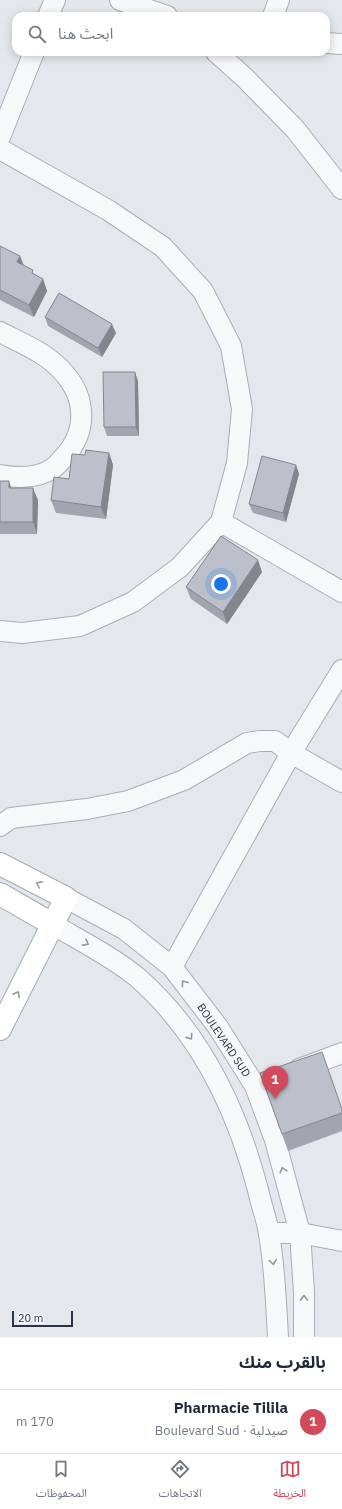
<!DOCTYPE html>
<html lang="ar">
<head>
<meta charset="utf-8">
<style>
	:root { --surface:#fff; --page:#f2f2f3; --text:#1f2937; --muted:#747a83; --line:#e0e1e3; --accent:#d1495b }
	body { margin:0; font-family:"IBM Plex Sans","Noto Sans Arabic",sans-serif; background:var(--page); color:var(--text); direction:rtl }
	.scale { position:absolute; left:12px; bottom:10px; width:61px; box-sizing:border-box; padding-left:4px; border:2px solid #2b3445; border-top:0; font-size:11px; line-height:14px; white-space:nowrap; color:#2b3445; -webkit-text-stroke:3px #f4f6f9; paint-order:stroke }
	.you { position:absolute; left:221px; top:584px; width:14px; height:14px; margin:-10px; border:3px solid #fff; border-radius:50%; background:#1a73e8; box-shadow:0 0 0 6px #1a73e833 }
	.badge { display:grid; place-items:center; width:26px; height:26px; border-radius:50%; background:var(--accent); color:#fff; font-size:13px; font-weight:700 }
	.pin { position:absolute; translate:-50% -33px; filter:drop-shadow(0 1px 2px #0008) }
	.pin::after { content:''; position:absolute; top:21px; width:14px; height:12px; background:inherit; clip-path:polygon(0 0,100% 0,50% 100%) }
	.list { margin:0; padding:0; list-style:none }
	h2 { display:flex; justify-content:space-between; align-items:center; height:52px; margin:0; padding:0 16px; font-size:17px }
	h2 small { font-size:13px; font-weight:400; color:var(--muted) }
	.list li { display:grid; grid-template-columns:26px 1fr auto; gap:12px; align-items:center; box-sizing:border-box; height:64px; padding:0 16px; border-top:1px solid var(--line) }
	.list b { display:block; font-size:15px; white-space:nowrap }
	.list p { margin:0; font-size:13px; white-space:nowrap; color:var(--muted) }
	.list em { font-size:13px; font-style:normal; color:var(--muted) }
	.icon { flex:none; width:22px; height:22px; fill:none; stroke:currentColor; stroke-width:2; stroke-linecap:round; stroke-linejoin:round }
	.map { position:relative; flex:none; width:342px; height:1337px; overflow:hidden; direction:ltr }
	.search { position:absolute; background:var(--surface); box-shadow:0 2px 10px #0003; left:12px; right:12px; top:12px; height:44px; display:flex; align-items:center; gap:10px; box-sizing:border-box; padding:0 14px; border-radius:12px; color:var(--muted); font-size:15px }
	.sheet { height:116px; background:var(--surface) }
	nav { display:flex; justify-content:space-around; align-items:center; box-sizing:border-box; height:56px; border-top:1px solid var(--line); background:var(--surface); font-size:11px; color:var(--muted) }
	nav a { display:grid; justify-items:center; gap:2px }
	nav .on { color:var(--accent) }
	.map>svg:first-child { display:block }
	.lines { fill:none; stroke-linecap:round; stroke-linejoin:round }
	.minor-casing { stroke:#a9aeb7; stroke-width:22 }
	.major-casing { stroke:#a3abb8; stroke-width:24 }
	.minor { stroke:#f7f8fa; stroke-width:20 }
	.major { stroke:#fff; stroke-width:22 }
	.wall { fill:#a1a5ae }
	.shaded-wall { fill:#83868d }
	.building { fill:#bbc0ca; stroke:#83868d }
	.oneway { stroke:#959aa2 }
	.oneway2 { stroke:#9196a0 }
	.labels { text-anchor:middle; stroke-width:3.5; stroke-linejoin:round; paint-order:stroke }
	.street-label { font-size:11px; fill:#2b3445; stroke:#f4f6f9 }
</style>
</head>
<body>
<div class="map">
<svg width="342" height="1337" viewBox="0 0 342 1337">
	<rect width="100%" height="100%" fill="#e4e7ec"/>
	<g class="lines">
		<g class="minor-casing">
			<g id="minor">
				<polyline points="120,0 167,16"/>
				<polyline points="48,16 55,0"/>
				<polyline points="273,16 279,0"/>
				<polyline points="326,43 342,44"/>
				<polyline points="216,52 245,78 295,129 342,189"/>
				<polyline points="0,137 34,52"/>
				<polyline points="0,149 108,210 163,247 203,291 231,346 242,409 237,463 221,522 180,567 133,602 80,626 22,633 0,631"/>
				<path d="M 0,332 C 23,344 47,353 64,373 C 87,399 87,432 64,457 C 60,461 57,466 53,468 C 38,479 17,478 0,475"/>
				<polyline points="221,522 342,592"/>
				<polyline points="0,826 11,818 87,809 128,801 184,780 247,743 260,741 275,741 291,753 342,782"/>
				<polyline points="66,898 124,929 172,967 218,1027 255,1086 275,1140 300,1233 304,1292 304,1337"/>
				<path d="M 52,924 C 81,941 111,956 137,977 C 201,1033 237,1109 258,1190 C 261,1205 267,1219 269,1234 C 275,1268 276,1303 278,1337"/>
				<polyline points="172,967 291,753 342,670"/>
				<polyline points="299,1069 342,1053"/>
				<polyline points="269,1233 300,1233 342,1241"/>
			</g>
		</g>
		<g class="major-casing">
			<g id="major">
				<polyline points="0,864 66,898 0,1029"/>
				<polyline points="0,894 52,924"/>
			</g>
		</g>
		<use href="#minor" class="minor"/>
		<use href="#major" class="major"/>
	</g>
	<g class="wall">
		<polygon points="0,246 35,275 43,279 47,291 34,317 0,300"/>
		<polygon points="45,317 116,333 102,357 48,326"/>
		<polygon points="138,381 139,436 107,436 104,427"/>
		<polygon points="109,453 113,465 106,519 56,513 51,500 69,479 85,455"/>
		<polygon points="296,465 299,474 286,522 253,513 249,504"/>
		<polygon points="0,481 11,488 38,500 37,534 0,534"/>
		<polygon points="262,572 227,624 191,599 186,587"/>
		<polygon points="260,1073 342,1108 342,1131 288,1151"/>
	</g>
	<g class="shaded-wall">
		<polygon points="20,256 25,268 17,262"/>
		<polygon points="43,279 47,291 34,317 29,305"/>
		<polygon points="112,324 116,333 102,357 98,348"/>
		<polygon points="135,372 138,381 139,436 136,427"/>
		<polygon points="109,453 113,465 106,519 101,507"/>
		<polygon points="296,465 299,474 286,522 283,513"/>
		<polygon points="9,481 13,493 9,488"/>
		<polygon points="33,488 38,500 37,534 33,522"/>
		<polygon points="258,560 262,572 227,624 223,612"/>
	</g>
	<g class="building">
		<polygon points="0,246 20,256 17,262 33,270 32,273 43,279 29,305 0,290"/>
		<polygon points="59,293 112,324 98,348 45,317"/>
		<polygon points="103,372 135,372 136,427 104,427"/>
		<polygon points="86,450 109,453 101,507 51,500 54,477 69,479 72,454 85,455"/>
		<polygon points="262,456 296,465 283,513 249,504"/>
		<polygon points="0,481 9,481 9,488 33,488 33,522 0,522"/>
		<polygon points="221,536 258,560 223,612 186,587"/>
		<polygon points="322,1052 342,1109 342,1113 282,1134 260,1073"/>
	</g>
	<defs><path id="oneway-chevron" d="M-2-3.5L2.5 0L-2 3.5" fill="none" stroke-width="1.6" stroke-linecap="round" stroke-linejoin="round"/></defs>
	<g class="oneway">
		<use href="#oneway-chevron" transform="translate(39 884) rotate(-153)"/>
		<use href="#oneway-chevron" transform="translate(17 994) rotate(-63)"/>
	</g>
	<g class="oneway2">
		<use href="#oneway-chevron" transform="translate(86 943) rotate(29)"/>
		<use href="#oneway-chevron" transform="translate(184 983) rotate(-127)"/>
		<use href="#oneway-chevron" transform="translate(190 1037) rotate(55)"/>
		<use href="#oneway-chevron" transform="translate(283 1170) rotate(-105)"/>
		<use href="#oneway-chevron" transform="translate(273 1262) rotate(82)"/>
		<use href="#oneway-chevron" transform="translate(304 1298) rotate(-91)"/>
	</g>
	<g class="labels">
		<g class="street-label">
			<text transform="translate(224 1040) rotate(56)" y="4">BOULEVARD SUD</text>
		</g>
	</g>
</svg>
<div class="scale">20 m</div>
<div class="you"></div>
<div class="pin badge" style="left:275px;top:1099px">1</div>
<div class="search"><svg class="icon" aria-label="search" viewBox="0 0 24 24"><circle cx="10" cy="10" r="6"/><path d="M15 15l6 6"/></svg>ابحث هنا</div>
</div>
<section class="sheet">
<h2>بالقرب منك<small></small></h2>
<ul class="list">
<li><span class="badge">1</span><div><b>Pharmacie Tilila</b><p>صيدلية · Boulevard Sud</p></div><em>170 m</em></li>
</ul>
</section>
<nav>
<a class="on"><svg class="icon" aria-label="map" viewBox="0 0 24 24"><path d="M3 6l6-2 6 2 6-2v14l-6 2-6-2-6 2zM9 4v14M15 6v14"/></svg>الخريطة</a>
<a><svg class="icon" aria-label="directions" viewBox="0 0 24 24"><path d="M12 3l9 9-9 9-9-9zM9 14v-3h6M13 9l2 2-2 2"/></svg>الاتجاهات</a>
<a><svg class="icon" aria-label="saved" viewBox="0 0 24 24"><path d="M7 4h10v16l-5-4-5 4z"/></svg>المحفوظات</a>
</nav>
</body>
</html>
